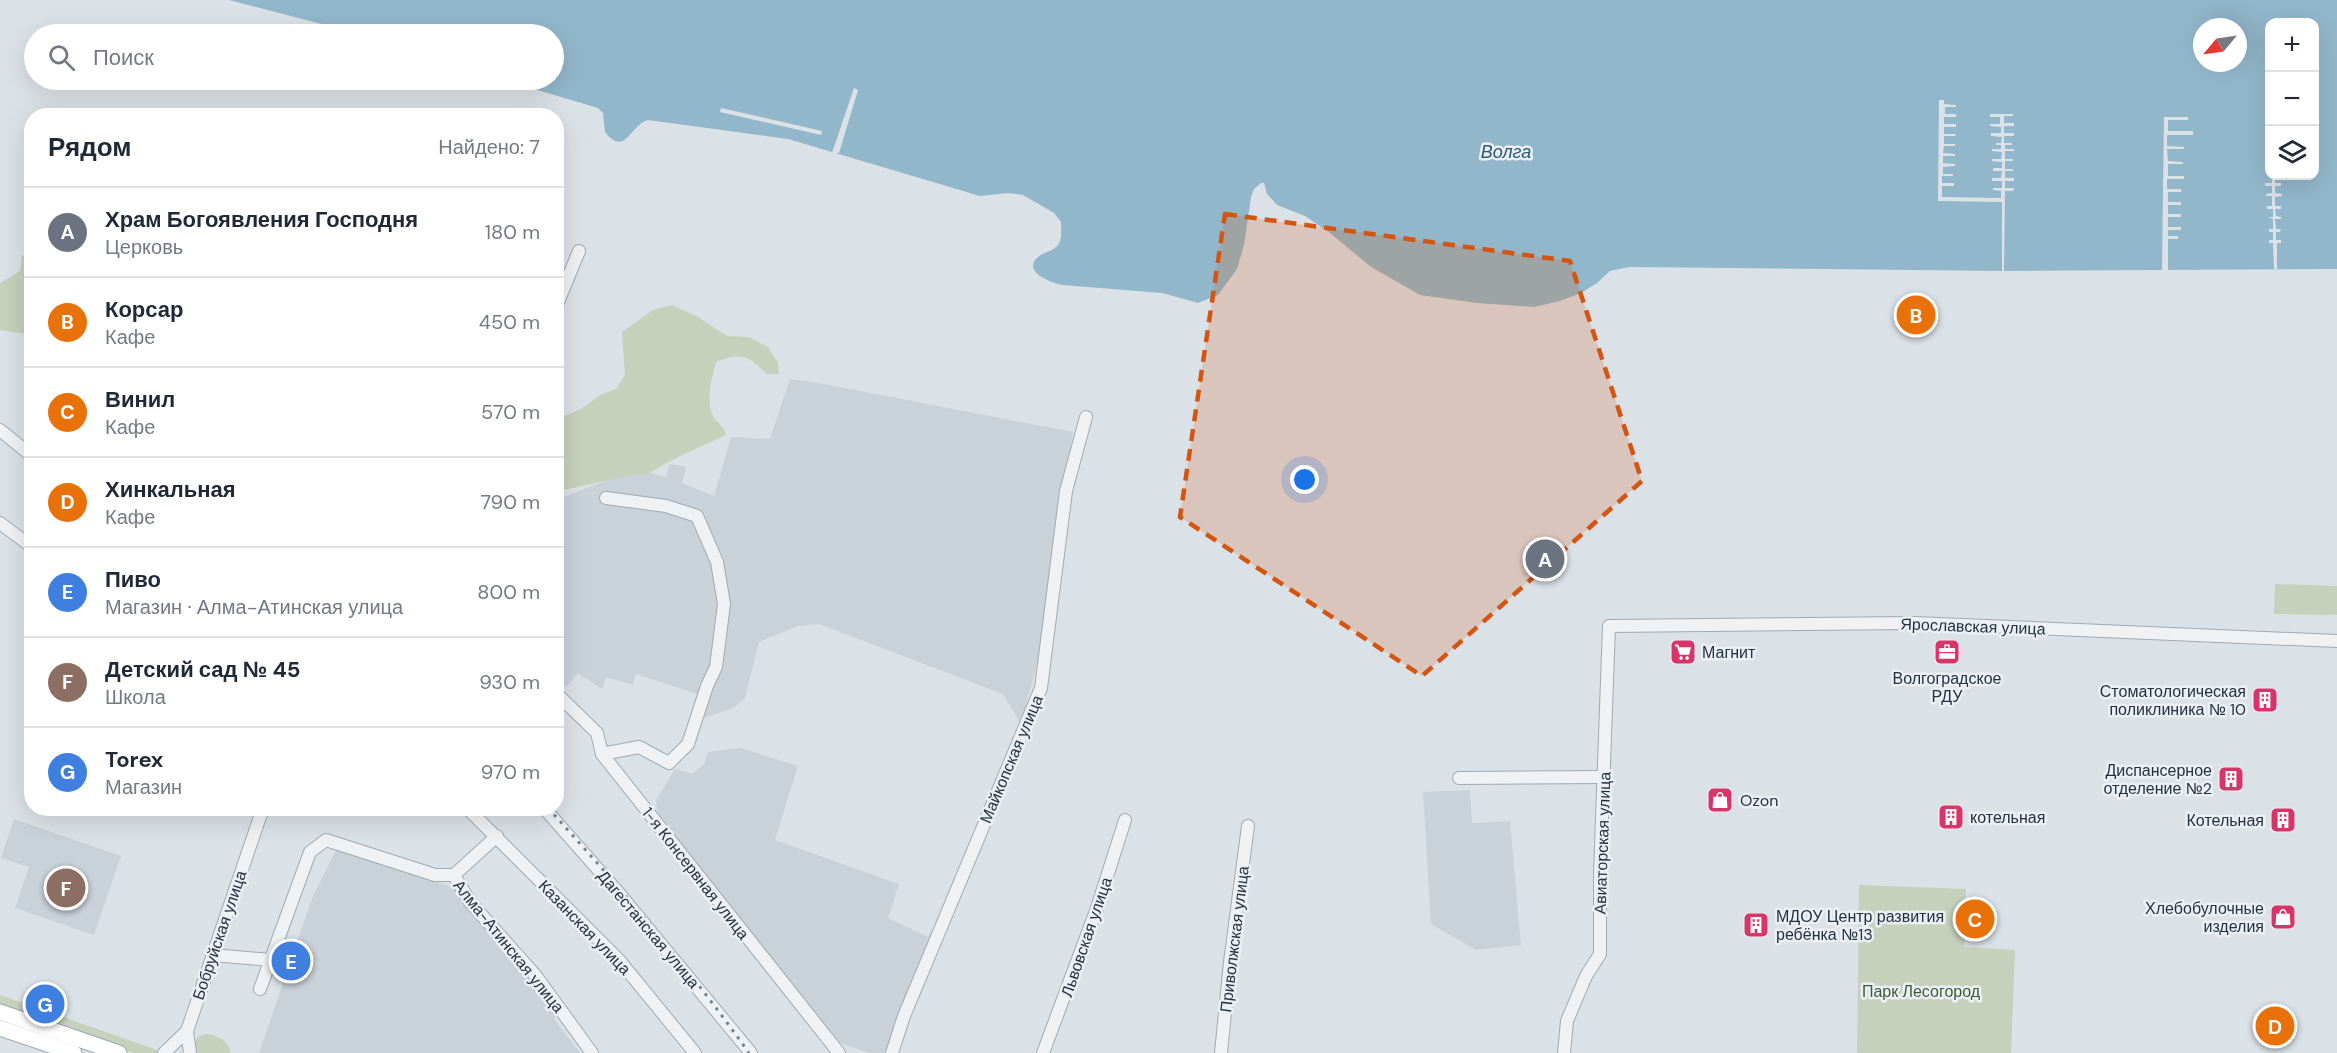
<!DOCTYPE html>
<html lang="ru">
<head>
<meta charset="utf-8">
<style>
	:root { --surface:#fff; --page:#f2f2f3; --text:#1f2937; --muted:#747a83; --line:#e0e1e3; --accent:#d83467 }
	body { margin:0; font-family:"DM Sans",sans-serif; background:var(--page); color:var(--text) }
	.controls { position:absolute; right:18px; top:18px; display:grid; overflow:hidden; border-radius:12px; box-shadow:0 6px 24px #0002 }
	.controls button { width:54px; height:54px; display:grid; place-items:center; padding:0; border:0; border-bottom:2px solid var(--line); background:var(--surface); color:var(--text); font:30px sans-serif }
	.compass { position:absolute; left:2193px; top:18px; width:54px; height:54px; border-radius:50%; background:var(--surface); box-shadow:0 6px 24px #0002; rotate:241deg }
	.you { position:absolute; left:1305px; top:480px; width:21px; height:21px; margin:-15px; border:4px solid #fff; border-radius:50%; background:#1a73e8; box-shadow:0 0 0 9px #1a73e833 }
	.badge { display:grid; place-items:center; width:39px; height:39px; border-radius:50%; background:var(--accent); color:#fff; font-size:20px; font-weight:700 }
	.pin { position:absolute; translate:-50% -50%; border:3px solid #fff; box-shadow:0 2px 6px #0006 }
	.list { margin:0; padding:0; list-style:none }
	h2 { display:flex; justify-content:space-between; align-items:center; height:78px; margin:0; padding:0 24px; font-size:26px }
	h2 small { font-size:20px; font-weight:400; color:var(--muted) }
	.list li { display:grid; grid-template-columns:39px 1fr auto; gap:18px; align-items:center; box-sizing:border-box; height:90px; padding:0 24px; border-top:2px solid var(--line) }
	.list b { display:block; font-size:22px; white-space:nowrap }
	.list p { margin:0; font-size:20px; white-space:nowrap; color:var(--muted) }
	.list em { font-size:20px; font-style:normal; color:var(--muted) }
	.icon { flex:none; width:33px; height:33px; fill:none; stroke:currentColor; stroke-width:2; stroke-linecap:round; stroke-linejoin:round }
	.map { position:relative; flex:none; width:2337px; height:1053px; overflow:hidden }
	.search { position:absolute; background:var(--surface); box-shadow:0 6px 24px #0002; left:24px; top:24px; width:540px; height:66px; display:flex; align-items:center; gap:15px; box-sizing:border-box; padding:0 21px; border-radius:33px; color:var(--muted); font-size:22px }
	.panel { position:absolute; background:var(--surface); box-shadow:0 6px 24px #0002; left:24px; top:108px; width:540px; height:708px; border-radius:24px }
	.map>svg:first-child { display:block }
	.built { fill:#c9d1d9 }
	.green { fill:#c5d1bb }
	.water { fill:#92b7ca; fill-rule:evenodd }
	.pier { fill:#dbe2e7 }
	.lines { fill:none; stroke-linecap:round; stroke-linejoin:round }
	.minor-casing { stroke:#a0aab1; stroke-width:14 }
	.major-casing { stroke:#99a8b3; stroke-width:17 }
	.minor { stroke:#eef2f5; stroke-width:12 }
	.major { stroke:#fff; stroke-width:15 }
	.rail { stroke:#738491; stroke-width:3; stroke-dasharray:3 6; stroke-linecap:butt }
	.marked { fill:#d45511; fill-opacity:0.2; stroke:#d45511; stroke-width:4.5; stroke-dasharray:12 8; stroke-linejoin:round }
	.labels { text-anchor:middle; stroke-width:5; stroke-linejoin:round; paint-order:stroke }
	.street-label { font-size:16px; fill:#24323e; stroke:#eaf0f5 }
	.poi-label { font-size:16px; fill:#24323e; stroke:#eaf0f5; text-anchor:start }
	.park-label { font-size:16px; fill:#3f5b30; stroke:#eaf0f5 }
	.water-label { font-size:18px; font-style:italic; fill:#2b5874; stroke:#eaf0f5 }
</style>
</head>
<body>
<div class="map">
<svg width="2337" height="1053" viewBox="0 0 2337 1053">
	<rect width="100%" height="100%" fill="#dbe2e7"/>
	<g class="built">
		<polygon points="790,379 824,384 1073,432 1041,649 1021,724 1003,694 819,624 798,626 759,642 745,698 733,708 701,719 694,746 690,753 682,758 703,696 636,674 633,685 606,677 602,689 578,673 566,687 557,679 556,498 559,499 635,469 666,477 670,464 686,467 682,483 714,496 731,437 770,439"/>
		<polygon points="741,748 798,766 775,840 899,884 888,918 928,937 931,930 935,932 884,1053 870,1053 837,1042 657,813 656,800 675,769 692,774 704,764 708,752"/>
		<polygon points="1470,790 1472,823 1510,821 1521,945 1476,950 1431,924 1423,792"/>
		<polygon points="14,819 121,856 94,935 15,908 29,867 1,858"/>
		<polygon points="337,848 454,888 550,997 558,1008 554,1019 580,1053 259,1053 313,896"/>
	</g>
	<g class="green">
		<polygon points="22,255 31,259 31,335 0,330 0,283 20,271"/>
		<path d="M 672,305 L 698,317 L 727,336 L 749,337 L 768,347 L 778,363 L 779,374 L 766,374 C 749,355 740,352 716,362 C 712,379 705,399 713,416 C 717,424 722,422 726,435 L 678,457 L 645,475 L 636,474 L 564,490 L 557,488 L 557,419 L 581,409 L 600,395 L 616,389 L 625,375 L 622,332 L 653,310 Z"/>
		<polygon points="2275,584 2337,586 2337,615 2274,614"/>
		<polygon points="1859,885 1966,889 1964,947 2015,950 2011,1053 1857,1053"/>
		<polygon points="0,995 160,1051 158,1053 134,1053 0,1009"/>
		<path d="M 207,1034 C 219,1036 227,1040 231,1053 L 193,1053 L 193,1044 L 199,1036 Z"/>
	</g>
	<path class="water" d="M 229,0 L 2337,0 L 2337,269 L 2004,271 L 1629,267 L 1610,271 L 1597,283 L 1581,293 L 1560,301 L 1534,307 L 1477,303 L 1420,295 L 1371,267 L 1330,233 L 1305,216 L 1277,205 L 1267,194 L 1264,183 L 1261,183 L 1254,189 L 1251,197 L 1244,245 L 1237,269 L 1218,295 L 1198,303 L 1162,293 L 1062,285 C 1052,283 1021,272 1038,257 C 1045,251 1057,251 1060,241 C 1062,235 1061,228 1061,222 L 1054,213 L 1023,195 L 1008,193 L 980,196 L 788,139 L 648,120 C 631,124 625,158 605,132 L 603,113 L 598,108 L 504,80 L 554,80 L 554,34 L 360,34 ZM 2270,22 L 2314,22 L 2314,176 L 2270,176 ZM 2202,27 L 2238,27 L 2238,63 L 2202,63 Z"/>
	<g class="pier">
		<polygon points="854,88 858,90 839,153 832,153"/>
		<polygon points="1939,100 1944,100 1944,104 1956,105 1956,107 1945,107 1945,114 1956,114 1956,117 1944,117 1944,124 1956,124 1956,127 1944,127 1944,134 1956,134 1955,136 1944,136 1944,144 1955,144 1955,146 1944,146 1943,153 1955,154 1955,156 1943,156 1943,163 1955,164 1955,166 1943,167 1943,174 1953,174 1953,176 1942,176 1942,183 1954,183 1954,186 1942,186 1942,197 2001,198 2001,191 1993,190 1993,188 2002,188 2002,181 1992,181 1992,178 2001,178 2002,171 1993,171 1993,168 2002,168 2002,162 1992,161 1992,159 2001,159 2002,152 1992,151 1992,149 2001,149 2001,145 1996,145 1996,143 2001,143 2002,137 1991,136 1991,133 2001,133 2001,127 1990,126 1990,124 2000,124 2000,117 1990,117 1990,114 2013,114 2013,116 2004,116 2004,123 2014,123 2014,126 2004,126 2004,133 2014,133 2014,136 2004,136 2004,143 2012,143 2012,145 2005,145 2005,149 2014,149 2014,151 2005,151 2005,159 2013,159 2013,161 2005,161 2005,169 2013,169 2013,171 2005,171 2005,178 2014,178 2014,181 2005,181 2005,188 2014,188 2013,191 2005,191 2004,271 2002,271 2002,202 1938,201"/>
		<polygon points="721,108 822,131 821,135 720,112"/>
		<polygon points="2164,117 2188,117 2188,120 2168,120 2168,131 2193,131 2193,135 2167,135 2167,146 2184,147 2184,149 2167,149 2168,161 2183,162 2183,164 2168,164 2168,176 2184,176 2184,179 2167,179 2167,189 2181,189 2181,192 2168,192 2168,202 2181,202 2181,205 2168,205 2168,214 2181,214 2181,217 2168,217 2168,227 2181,227 2181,230 2168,230 2168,236 2178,236 2178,239 2168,239 2168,271 2162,271"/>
		<polygon points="2272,176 2275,176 2275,183 2281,183 2281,186 2275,186 2275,193 2282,194 2282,196 2275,197 2275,206 2281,206 2281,209 2275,209 2276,216 2281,217 2281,219 2275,219 2276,229 2281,229 2280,232 2276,232 2276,240 2281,240 2281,243 2277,243 2277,269 2274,269 2273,243 2269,243 2269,240 2273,240 2273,232 2269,232 2269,229 2273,229 2273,219 2268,217 2273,217 2273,209 2267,209 2267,206 2272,206 2272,196 2266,196 2266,194 2272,193 2272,186 2265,186 2265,183 2272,183"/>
	</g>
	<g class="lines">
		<g class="minor-casing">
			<g id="minor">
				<polyline points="556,307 579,251"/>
				<polyline points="0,430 32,456"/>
				<polyline points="0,523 32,547"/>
				<polyline points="556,693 597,733 602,754 839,1053"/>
				<polyline points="602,754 639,747 669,763 688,744 707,686 716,667 724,604 717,562 697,516 666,506 606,498"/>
				<polyline points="1459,778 1604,777"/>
				<polyline points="467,808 619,960 695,1053"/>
				<polyline points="544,808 618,892 751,1053"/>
				<polyline points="454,875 497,836"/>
				<polyline points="212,955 271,960"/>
				<polyline points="260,989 310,852 326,840 435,875 454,875 470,902 536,976 592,1053"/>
				<polyline points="187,1031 190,1053"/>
				<polyline points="164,1053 187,1031 263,808"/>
				<polyline points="892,1053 904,1016 1041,688 1066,491 1086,417"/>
				<polyline points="1043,1053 1097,908 1125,820"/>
				<polyline points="1221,1053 1230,962 1248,826"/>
				<polyline points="1564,1053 1567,1021 1586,976 1600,954 1600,874 1609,626 1914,623 2337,641"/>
			</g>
		</g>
		<g class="major-casing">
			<g id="major">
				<polyline points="0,1012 119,1053"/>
				<polyline points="0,1028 74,1053"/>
			</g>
		</g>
		<use href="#minor" class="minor"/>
		<use href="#major" class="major"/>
		<path class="rail" d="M 548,808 C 619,886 688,967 749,1053"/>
	</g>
	<path class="marked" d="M 1225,214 L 1570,261 L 1642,481 L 1422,676 L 1180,517 Z"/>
	<defs>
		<g id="supermarket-square" transform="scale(1.35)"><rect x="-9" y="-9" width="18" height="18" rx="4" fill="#d83467" stroke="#eaf0f5"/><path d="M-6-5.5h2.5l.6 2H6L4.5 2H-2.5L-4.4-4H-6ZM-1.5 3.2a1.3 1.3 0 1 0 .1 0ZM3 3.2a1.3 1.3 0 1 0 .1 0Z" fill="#fff"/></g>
		<g id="office-square" transform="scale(1.35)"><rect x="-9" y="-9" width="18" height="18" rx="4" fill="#d83467" stroke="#eaf0f5"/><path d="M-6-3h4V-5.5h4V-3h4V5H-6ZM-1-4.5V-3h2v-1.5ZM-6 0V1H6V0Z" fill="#fff"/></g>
		<g id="building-square" transform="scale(1.35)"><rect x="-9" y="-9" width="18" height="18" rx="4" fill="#d83467" stroke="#eaf0f5"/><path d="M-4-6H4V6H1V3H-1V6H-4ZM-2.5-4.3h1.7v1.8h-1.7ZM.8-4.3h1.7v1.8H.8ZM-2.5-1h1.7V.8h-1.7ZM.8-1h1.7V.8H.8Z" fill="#fff"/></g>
		<g id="shop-square" transform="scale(1.35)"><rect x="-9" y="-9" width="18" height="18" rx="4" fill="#d83467" stroke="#eaf0f5"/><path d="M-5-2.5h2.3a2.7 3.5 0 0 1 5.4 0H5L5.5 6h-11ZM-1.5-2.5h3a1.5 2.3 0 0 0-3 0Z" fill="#fff"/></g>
	</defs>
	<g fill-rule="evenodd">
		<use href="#supermarket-square" x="1683" y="652"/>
		<use href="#office-square" x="1947" y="652"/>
		<use href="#building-square" x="2265" y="700"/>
		<use href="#building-square" x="2231" y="779"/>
		<use href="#shop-square" x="1720" y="800"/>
		<use href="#building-square" x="1951" y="817"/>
		<use href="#building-square" x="2283" y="820"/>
		<use href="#shop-square" x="2283" y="917"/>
		<use href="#building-square" x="1756" y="925"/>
	</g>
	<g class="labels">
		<g class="street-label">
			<text transform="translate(1973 626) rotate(2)" y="6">Ярославская улица</text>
			<text transform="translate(1011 759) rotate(-67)" y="6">Майкопская улица</text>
			<text transform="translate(1602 843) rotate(-88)" y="6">Авиаторская улица</text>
			<text transform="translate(696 873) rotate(52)" y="6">1-я Консервная улица</text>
			<text transform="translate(585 927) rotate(46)" y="6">Казанская улица</text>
			<text transform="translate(649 929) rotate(50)" y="6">Дагестанская улица</text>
			<text transform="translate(219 935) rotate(-71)" y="6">Бобруйская улица</text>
			<text transform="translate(1086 937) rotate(-71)" y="6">Львовская улица</text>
			<text transform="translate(1234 939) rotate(-83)" y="6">Приволжская улица</text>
			<text transform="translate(509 946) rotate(51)" y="6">Алма-Атинская улица</text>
		</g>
		<g class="poi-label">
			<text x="1702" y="658">Магнит</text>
			<text x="1947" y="684" text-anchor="middle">Волгоградское<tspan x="1947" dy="18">РДУ</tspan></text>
			<text x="2246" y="697" text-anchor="end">Стоматологическая<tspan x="2246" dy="18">поликлиника № 10</tspan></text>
			<text x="2212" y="776" text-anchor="end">Диспансерное<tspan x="2212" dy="18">отделение №2</tspan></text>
			<text x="1740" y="806">Ozon</text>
			<text x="1970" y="823">котельная</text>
			<text x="2264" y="826" text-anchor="end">Котельная</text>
			<text x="2264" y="914" text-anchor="end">Хлебобулочные<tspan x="2264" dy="18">изделия</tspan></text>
			<text x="1776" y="922">МДОУ Центр развития<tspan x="1776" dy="18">ребёнка №13</tspan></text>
		</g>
		<g class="park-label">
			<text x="1921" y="997">Парк Лесогород</text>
		</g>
		<g class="water-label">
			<text x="1506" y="158">Волга</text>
		</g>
	</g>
</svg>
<div class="controls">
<button>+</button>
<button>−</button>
<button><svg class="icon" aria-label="layers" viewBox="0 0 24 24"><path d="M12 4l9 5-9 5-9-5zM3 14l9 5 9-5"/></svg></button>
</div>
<svg class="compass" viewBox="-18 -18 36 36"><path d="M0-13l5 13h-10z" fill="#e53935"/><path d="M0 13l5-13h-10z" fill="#747a83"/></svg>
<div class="you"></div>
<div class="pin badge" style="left:1545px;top:559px;background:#6b7280">A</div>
<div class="pin badge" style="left:1916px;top:315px;background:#e8710a">B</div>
<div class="pin badge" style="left:1975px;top:919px;background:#e8710a">C</div>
<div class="pin badge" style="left:2275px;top:1026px;background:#e8710a">D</div>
<div class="pin badge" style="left:291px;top:961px;background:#3f7fe0">E</div>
<div class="pin badge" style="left:66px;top:888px;background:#8d6e63">F</div>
<div class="pin badge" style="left:45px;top:1004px;background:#3f7fe0">G</div>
<div class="search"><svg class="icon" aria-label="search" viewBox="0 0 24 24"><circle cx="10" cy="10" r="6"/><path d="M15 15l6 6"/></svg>Поиск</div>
<section class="panel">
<h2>Рядом<small>Найдено: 7</small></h2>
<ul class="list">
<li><span class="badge" style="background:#6b7280">A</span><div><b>Храм Богоявления Господня</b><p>Церковь</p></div><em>180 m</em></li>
<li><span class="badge" style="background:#e8710a">B</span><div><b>Корсар</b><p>Кафе</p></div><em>450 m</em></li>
<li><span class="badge" style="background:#e8710a">C</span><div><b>Винил</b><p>Кафе</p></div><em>570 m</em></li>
<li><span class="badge" style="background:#e8710a">D</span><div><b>Хинкальная</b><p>Кафе</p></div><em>790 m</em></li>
<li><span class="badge" style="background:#3f7fe0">E</span><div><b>Пиво</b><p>Магазин · Алма-Атинская улица</p></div><em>800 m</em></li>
<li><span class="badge" style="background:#8d6e63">F</span><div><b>Детский сад № 45</b><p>Школа</p></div><em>930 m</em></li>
<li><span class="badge" style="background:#3f7fe0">G</span><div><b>Torex</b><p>Магазин</p></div><em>970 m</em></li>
</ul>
</section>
</div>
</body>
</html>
